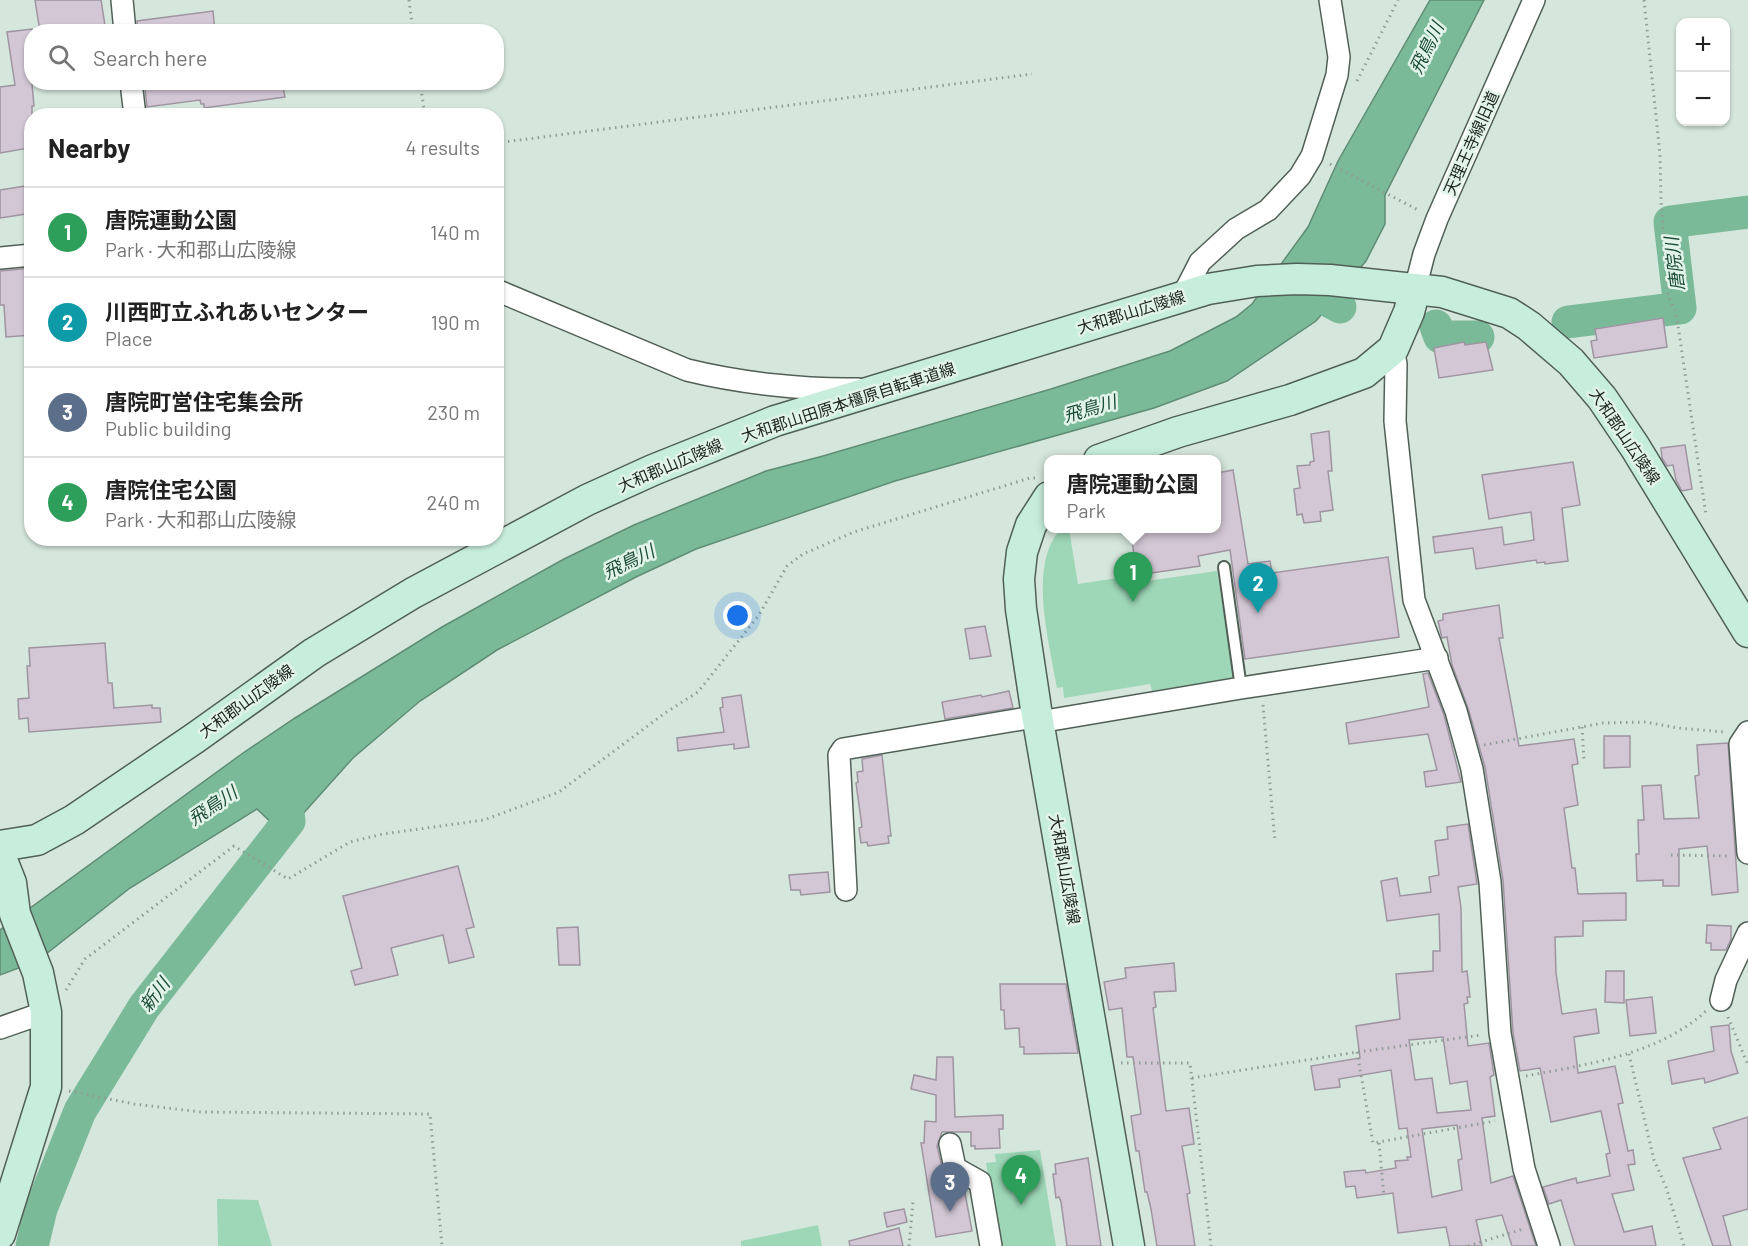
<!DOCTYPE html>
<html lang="en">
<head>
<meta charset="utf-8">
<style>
	:root { --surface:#fff; --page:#f2f2f2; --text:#222; --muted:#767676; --line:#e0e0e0; --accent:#2563eb }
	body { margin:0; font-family:Barlow,"Noto Sans JP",sans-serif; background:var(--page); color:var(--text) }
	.controls { position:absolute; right:18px; top:18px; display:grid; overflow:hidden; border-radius:12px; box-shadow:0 2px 4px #0004 }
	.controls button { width:54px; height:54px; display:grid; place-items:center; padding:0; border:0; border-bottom:2px solid var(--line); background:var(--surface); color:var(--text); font:30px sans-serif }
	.you { position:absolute; left:738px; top:616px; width:21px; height:21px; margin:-15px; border:4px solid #fff; border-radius:50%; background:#1a73e8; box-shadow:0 0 0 9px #1a73e833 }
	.badge { display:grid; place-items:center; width:39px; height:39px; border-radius:50%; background:var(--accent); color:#fff; font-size:20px; font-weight:700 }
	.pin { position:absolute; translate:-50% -50px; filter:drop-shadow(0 2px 3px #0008) }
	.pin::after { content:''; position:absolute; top:32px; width:21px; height:18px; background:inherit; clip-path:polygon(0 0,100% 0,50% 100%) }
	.popup { position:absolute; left:1044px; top:455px; width:177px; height:78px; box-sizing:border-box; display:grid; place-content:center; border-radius:12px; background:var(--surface); filter:drop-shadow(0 2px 4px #0005); font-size:20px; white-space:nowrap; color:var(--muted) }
	.popup b { font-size:22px; color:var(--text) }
	.popup::after { content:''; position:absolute; left:50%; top:100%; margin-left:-12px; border:12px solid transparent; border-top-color:var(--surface) }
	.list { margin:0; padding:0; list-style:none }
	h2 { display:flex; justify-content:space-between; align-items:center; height:78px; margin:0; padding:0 24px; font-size:26px }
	h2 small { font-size:20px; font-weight:400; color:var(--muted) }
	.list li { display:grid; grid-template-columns:39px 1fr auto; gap:18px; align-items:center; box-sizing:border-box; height:90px; padding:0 24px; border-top:2px solid var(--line) }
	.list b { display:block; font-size:22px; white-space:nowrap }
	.list p { margin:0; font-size:20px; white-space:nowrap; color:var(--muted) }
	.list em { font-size:20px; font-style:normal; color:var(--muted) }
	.icon { flex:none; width:33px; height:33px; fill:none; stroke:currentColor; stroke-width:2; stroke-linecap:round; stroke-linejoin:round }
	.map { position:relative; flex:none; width:1748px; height:1246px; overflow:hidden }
	.search { position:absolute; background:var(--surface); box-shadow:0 2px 4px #0004; left:24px; top:24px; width:480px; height:66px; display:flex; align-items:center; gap:15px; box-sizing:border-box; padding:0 21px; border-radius:24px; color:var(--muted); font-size:22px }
	.panel { position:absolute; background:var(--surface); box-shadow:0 2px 4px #0004; left:24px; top:108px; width:480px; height:438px; border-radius:24px }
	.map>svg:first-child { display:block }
	.green { fill:#9dd7b7 }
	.water { fill:#7bba98; stroke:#5f8d74; stroke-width:1.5 }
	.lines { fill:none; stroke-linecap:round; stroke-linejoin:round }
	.river { stroke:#7bba98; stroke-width:33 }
	.building { fill:#d3c7d5; stroke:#9f94a1; stroke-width:1.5; fill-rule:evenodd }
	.lane-casing { stroke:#516057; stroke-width:14 }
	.street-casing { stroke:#516057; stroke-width:24 }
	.secondary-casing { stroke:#516057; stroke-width:33 }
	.path { stroke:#8f9d95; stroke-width:3; stroke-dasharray:1.5 4.5; stroke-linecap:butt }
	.lane { stroke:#fff; stroke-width:10 }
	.street { stroke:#fff; stroke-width:21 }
	.secondary { stroke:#c7eedc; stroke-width:30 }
	.labels { text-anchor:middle; stroke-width:5; stroke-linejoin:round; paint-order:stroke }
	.street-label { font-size:16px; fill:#1e2521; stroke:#e2f3e9 }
	.water-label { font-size:18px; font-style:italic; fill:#1b4c35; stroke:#e2f3e9 }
</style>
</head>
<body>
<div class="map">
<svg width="1748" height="1246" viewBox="0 0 1748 1246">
	<rect width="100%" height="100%" fill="#d5e6dc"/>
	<g class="green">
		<path d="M 1061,529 L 1069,529 L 1078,584 L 1131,576 L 1133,583 L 1217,571 L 1234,678 L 1152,691 L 1150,684 L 1064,698 L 1063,687 L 1057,688 C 1050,644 1027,564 1061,529 Z"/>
		<polygon points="1040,1150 1056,1246 1000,1246 986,1163 996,1162 995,1154"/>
		<polygon points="217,1199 258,1200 272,1246 218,1246"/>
		<polygon points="818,1225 822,1246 741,1246 741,1241"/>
	</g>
	<polygon class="water" points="1430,0 1484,0 1385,195 1385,224 1366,261 1316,321 1227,381 1154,408 895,481 696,549 636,577 497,650 420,701 353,758 284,835 257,809 130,888 37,961 0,975 0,930 243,753 295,718 442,627 564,559 634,525 766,471 823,456 1051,389 1170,351 1236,317 1252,304 1308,227 1338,161"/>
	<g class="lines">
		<g class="river">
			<polyline points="1308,290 1340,307"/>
			<polyline points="1568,322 1680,308 1670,222 1748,212"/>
			<polyline points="1436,326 1440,337 1478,337"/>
			<polyline points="32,1246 41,1209 80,1111 144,1007 289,821 285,789"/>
		</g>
	</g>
	<g class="building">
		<polygon points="35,0 101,0 106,32 40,32"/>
		<polygon points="213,11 215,32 138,32 137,21"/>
		<polygon points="32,29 32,84 34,106 32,106 32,121 28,122 30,138 27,139 29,148 0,153 0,87 15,85 7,32"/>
		<polygon points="156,82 282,82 285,97 204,108 204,104 201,104 200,100 147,107 145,88 156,86"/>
		<polygon points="32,185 32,213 0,218 0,190"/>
		<polygon points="32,268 32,335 6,337 4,305 0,305 0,271"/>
		<polygon points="1663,318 1667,347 1594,358 1591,341 1597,340 1595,329"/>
		<polygon points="1464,342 1465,345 1486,342 1493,370 1439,378 1434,348"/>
		<polygon points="1329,431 1332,471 1328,471 1333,510 1320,512 1321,521 1304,523 1302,514 1297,515 1294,489 1300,488 1297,466 1310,465 1310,462 1314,461 1311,434"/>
		<polygon points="1685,445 1692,489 1682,491 1676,480 1673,465 1667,466 1662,458 1661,448"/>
		<polygon points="1573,462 1580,505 1562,508 1568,561 1545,564 1545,562 1537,563 1536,560 1476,569 1473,548 1435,553 1433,537 1502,527 1504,545 1534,540 1531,512 1489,519 1482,475"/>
		<polygon points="1233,470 1248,564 1270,561 1272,573 1388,557 1399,637 1245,659 1230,550 1198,556 1200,566 1137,575 1130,528 1217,528 1217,473"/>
		<polygon points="1499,605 1503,638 1499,638 1519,746 1574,739 1578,764 1572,765 1578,805 1564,808 1572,868 1575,868 1578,894 1626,893 1626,920 1583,921 1583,936 1555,937 1556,973 1562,1014 1596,1009 1599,1033 1574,1037 1578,1073 1615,1066 1623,1103 1618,1104 1628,1151 1633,1150 1635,1164 1628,1165 1634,1190 1612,1194 1624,1232 1652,1226 1656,1246 1575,1246 1561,1200 1549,1204 1543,1187 1576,1178 1577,1183 1610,1176 1606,1154 1610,1153 1601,1111 1551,1122 1540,1068 1520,1071 1513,1033 1503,880 1485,767 1468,708 1452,665 1447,637 1442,638 1438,621 1443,620 1443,614"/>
		<polygon points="985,626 991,656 970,659 965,629"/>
		<polygon points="105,643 108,683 112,683 114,708 152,705 152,708 160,708 161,722 29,732 28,718 19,719 18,699 29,698 27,666 30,666 29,648"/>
		<polygon points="1428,673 1444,715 1461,782 1426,787 1424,772 1437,770 1428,734 1349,744 1346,723 1429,707 1423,674"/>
		<polygon points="1009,691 1013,708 945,719 942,702 981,695 982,697"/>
		<polygon points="741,695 749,747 734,749 734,744 678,751 677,738 724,732 720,708 723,707 722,698"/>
		<polygon points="1604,736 1630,736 1630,767 1604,768"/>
		<polygon points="1728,743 1738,892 1712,895 1707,846 1679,849 1679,886 1663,886 1663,880 1637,881 1636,854 1639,854 1638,820 1644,820 1642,786 1661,785 1664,819 1699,818 1695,776 1699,775 1697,745"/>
		<polygon points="882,755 891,836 888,836 889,843 868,846 867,842 861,843 859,828 862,827 856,783 858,782 857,772 863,771 862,759"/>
		<path d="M 1468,824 L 1477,884 L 1458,887 L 1461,908 L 1462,972 L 1467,971 L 1470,997 L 1467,997 L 1468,1003 L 1464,1004 L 1468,1046 L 1489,1043 L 1494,1075 L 1490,1077 L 1495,1116 L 1482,1118 L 1491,1183 L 1513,1176 L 1536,1246 L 1512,1246 L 1502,1215 L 1476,1220 L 1482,1246 L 1450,1246 L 1446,1227 L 1398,1233 L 1393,1193 L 1357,1198 L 1355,1186 L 1346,1187 L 1344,1172 L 1365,1170 L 1366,1173 L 1396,1168 L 1395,1161 L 1408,1160 L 1407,1157 L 1411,1157 L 1407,1128 L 1399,1129 L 1391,1070 L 1339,1079 L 1340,1087 L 1315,1090 L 1311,1066 L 1360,1058 L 1356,1026 L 1400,1019 L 1396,974 L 1433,971 L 1433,951 L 1440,951 L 1439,914 L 1387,921 L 1381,881 L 1397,878 L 1400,896 L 1431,892 L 1429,877 L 1439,875 L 1435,841 L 1448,839 L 1447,827 ZM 1443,1037 L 1450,1084 L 1467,1081 L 1471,1110 L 1437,1113 L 1432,1078 L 1415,1080 L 1409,1040 ZM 1457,1125 L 1462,1159 L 1458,1160 L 1462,1190 L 1432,1197 L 1422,1129 Z"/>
		<polygon points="458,866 474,927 466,929 474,957 449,963 443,935 391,948 398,975 355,985 351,971 362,968 343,896"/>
		<polygon points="828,872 830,892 801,895 800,890 791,890 789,875"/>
		<polygon points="1707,925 1731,926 1731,939 1726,950 1711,950 1711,943 1706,943"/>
		<polygon points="578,927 580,965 559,965 557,928"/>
		<polygon points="1174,963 1176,991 1154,992 1156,1007 1153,1008 1166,1111 1189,1108 1194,1144 1182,1146 1190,1193 1187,1194 1195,1246 1157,1246 1151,1209 1147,1192 1145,1192 1139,1151 1136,1151 1131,1116 1141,1114 1133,1057 1127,1057 1122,1008 1109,1010 1104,982 1126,978 1125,968"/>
		<polygon points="1606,971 1624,971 1624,1003 1605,1002"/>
		<polygon points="1000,984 1066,984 1078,1053 1024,1054 1024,1047 1020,1047 1019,1028 1005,1029 1004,1010 1001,1010"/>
		<polygon points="1652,997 1656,1033 1630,1036 1626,1000"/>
		<polygon points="1729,1025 1731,1051 1738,1073 1705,1083 1704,1078 1672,1084 1668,1061 1714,1051 1711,1027"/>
		<polygon points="937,1057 953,1057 955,1117 1003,1115 1003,1129 999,1129 1000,1148 975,1149 975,1146 971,1146 971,1132 942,1132 937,1146 943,1171 947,1177 949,1189 964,1188 972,1231 936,1237 921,1143 924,1143 925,1121 936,1122 936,1095 911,1089 914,1075 936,1080"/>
		<polygon points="1748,1117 1748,1209 1723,1216 1731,1246 1713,1246 1683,1158 1721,1149 1713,1128"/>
		<polygon points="1088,1158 1101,1246 1067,1246 1061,1202 1059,1197 1056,1198 1053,1174 1056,1174 1055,1164"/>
		<polygon points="904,1209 907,1222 887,1227 884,1213"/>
		<polygon points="899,1228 903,1246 850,1246 849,1241"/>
	</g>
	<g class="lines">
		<g class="lane-casing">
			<polyline id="lane" points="1224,567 1241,688"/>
		</g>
		<g class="street-casing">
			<g id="street">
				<polyline points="122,0 125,32"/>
				<polyline points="131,82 135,116"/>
				<polyline points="0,258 32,255"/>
				<polyline points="1415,289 1424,254 1437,219 1534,0"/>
				<path d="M 496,290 L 687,370 C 740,383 803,390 858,389"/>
				<polyline points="1182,297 1200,262 1236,229 1268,210 1300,176 1312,156 1337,75 1339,57 1330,0"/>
				<polyline points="1393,349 1396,364 1395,421 1414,600 1456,711 1472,769 1490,882 1500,1033 1524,1169 1549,1246"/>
				<polyline points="1748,732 1740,744 1748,853"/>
				<polyline points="846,890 839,755 843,749 1028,718 1051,720 1241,688 1437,658"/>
				<polyline points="1721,1000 1726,980 1748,933"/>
				<polyline points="0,1028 46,1012"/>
				<polyline points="950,1144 955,1168 980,1182 991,1246"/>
			</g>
		</g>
		<g class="secondary-casing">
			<g id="secondary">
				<polyline points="1099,460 1178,432 1290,400 1364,373 1393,349 1409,312 1415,289"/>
				<polyline points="1049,497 1031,525 1022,552 1019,579 1021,609 1036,709 1129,1246"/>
				<polyline points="0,846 37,840 74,820 195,738 314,653 413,593 587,500 653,470 775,421 1208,289 1257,281 1297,279 1330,280 1442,292 1509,313 1529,326 1571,362 1602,398 1635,447 1748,632"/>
				<polyline points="0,855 11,883 15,914 38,973 46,1012 46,1087 0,1234"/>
			</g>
		</g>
		<g class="path">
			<polyline points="409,0 413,32"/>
			<polyline points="1644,0 1660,155 1661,201 1668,296 1676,312 1706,515"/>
			<polyline points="1357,81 1398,0"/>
			<polyline points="420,82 425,116"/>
			<polyline points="496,143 1032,74"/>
			<polyline points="1330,164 1420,211"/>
			<polyline points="1263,705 1275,842"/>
			<polyline points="1582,727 1584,760"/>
			<polyline points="1484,745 1603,723 1646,722 1678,728 1724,732"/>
			<polyline points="1671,855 1728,856"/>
			<polyline points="66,990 85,959 234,846 288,879 350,842 383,834 484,820 559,792 665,713 698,692 759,615 787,566 803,554 854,532 1030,478 1035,478"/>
			<polyline points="1728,1017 1748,1065"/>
			<polyline points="1357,1052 1373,1143 1495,1121"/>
			<polyline points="1629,1054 1654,1160 1666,1187 1684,1246"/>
			<polyline points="1121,1063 1190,1063 1211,1246"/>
			<path d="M 1526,1076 C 1588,1064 1658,1055 1706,1011"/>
			<polyline points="1192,1078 1351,1053 1481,1035"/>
			<polyline points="69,1091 134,1104 201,1112 430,1114 442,1246"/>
			<polyline points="1379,1143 1384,1197"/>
			<polyline points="909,1246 913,1202"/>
			<polyline points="1468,1246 1523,1229"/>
		</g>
		<use href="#lane" class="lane"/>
		<use href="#street" class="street"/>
		<use href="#secondary" class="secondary"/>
	</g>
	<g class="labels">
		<g class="street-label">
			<text transform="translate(1471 143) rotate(-66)" y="6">天理王寺線旧道</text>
			<text transform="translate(1131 312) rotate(-17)" y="6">大和郡山広陵線</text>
			<text transform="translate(848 402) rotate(-18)" y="6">大和郡山田原本橿原自転車道線</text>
			<text transform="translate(1625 436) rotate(56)" y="6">大和郡山広陵線</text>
			<text transform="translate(670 465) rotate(-23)" y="6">大和郡山広陵線</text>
			<text transform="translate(246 701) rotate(-36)" y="6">大和郡山広陵線</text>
			<text transform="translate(1065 869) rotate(80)" y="6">大和郡山広陵線</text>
		</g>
		<g class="water-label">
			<text transform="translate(1427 48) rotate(-64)" y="6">飛鳥川</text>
			<text transform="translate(1675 264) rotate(-97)" y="6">唐院川</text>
			<text transform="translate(1090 409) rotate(-16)" y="6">飛鳥川</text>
			<text transform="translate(629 562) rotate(-26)" y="6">飛鳥川</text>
			<text transform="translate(213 806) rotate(-34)" y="6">飛鳥川</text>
			<text transform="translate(155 995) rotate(-53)" y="6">新川</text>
		</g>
	</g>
</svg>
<div class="controls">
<button>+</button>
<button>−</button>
</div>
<div class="you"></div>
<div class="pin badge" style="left:1133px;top:602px;background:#2e9e5b">1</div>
<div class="popup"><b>唐院運動公園</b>Park</div>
<div class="pin badge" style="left:1258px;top:613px;background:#0f9aa8">2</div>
<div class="pin badge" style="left:950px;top:1212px;background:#5c6f8a">3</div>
<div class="pin badge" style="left:1021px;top:1205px;background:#2e9e5b">4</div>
<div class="search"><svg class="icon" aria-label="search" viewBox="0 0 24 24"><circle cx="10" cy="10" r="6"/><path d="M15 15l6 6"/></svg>Search here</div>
<section class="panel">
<h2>Nearby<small>4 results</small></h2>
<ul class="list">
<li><span class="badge" style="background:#2e9e5b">1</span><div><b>唐院運動公園</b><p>Park · 大和郡山広陵線</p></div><em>140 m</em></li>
<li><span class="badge" style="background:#0f9aa8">2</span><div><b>川西町立ふれあいセンター</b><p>Place</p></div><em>190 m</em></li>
<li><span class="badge" style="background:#5c6f8a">3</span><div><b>唐院町営住宅集会所</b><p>Public building</p></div><em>230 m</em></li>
<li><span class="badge" style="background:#2e9e5b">4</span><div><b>唐院住宅公園</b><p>Park · 大和郡山広陵線</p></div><em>240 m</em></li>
</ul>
</section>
</div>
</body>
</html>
